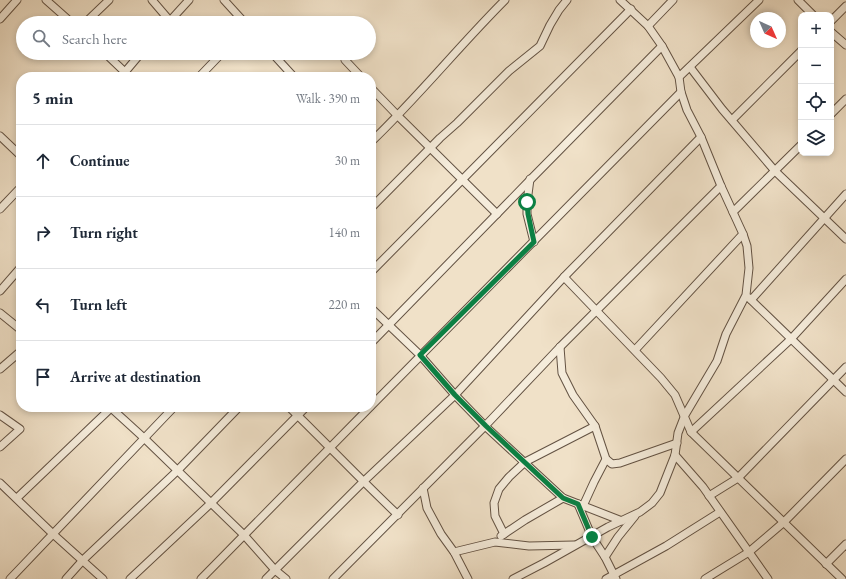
<!DOCTYPE html>
<html lang="en">
<head>
<meta charset="utf-8">
<style>
	:root { --surface:#fff; --page:#f2f2f3; --text:#1f2937; --muted:#747a83; --line:#e0e1e3 }
	body { margin:0; font-family:"EB Garamond",serif; background:var(--page); color:var(--text) }
	.controls { position:absolute; right:12px; top:12px; display:grid; overflow:hidden; border-radius:8px; box-shadow:0 2px 6px #0003 }
	.controls button { width:36px; height:36px; display:grid; place-items:center; padding:0; border:0; border-bottom:1px solid var(--line); background:var(--surface); color:var(--text); font:20px sans-serif }
	.compass { position:absolute; left:750px; top:12px; width:36px; height:36px; border-radius:50%; background:var(--surface); box-shadow:0 2px 6px #0003; rotate:135deg }
	.stop { position:absolute; width:12px; height:12px; margin:-9px; border:3px solid #0b8043; border-radius:50%; background:#fff }
	.stop.end { background:#0b8043; border-color:#fff; box-shadow:0 1px 4px #0008 }
	.list { margin:0; padding:0; list-style:none }
	h2 { display:flex; justify-content:space-between; align-items:center; height:52px; margin:0; padding:0 16px; font-size:17px }
	h2 small { font-size:13px; font-weight:400; color:var(--muted) }
	.list li { display:grid; grid-template-columns:26px 1fr auto; gap:12px; align-items:center; box-sizing:border-box; height:72px; padding:0 16px; border-top:1px solid var(--line) }
	.list b { display:block; font-size:15px; white-space:nowrap }
	.list em { font-size:13px; font-style:normal; color:var(--muted) }
	.icon { flex:none; width:22px; height:22px; fill:none; stroke:currentColor; stroke-width:2; stroke-linecap:round; stroke-linejoin:round }
	.map { position:relative; flex:none; width:846px; height:579px; overflow:hidden }
	.search { position:absolute; background:var(--surface); box-shadow:0 2px 6px #0003; left:16px; top:16px; width:360px; height:44px; display:flex; align-items:center; gap:10px; box-sizing:border-box; padding:0 14px; border-radius:22px; color:var(--muted); font-size:15px }
	.panel { position:absolute; background:var(--surface); box-shadow:0 2px 6px #0003; left:16px; top:72px; width:360px; height:340px; border-radius:16px }
	.map>svg:first-child { display:block }
	.lines { fill:none; stroke-linecap:round; stroke-linejoin:round }
	.minor-casing { stroke:#635243; stroke-width:9 }
	.minor { stroke:#f5ecdb; stroke-width:7 }
	.route { stroke:#0b8043; stroke-width:5 }
</style>
</head>
<body>
<div class="map">
<svg width="846" height="579" viewBox="0 0 846 579">
	<rect width="100%" height="100%" fill="#f0e1c8"/>
	<filter id="stains"><feTurbulence type="fractalNoise" baseFrequency=".005" numOctaves="4"/><feColorMatrix values="0 0 0 0 .2 0 0 0 0 .09 0 0 0 0 .02 0 0 0 .5 -.17"/></filter>
	<radialGradient id="worn" r=".72"><stop offset=".6" stop-color="#630" stop-opacity="0"/><stop offset="1" stop-color="#630" stop-opacity=".3"/></radialGradient>
	<g class="lines">
		<g class="minor-casing">
			<g id="minor">
				<polyline points="46,0 72,23"/>
				<polyline points="152,0 170,21"/>
				<polyline points="224,0 245,23"/>
				<polyline points="798,0 813,15"/>
				<polyline points="0,19 17,0"/>
				<polyline points="831,21 846,6"/>
				<polyline points="85,23 109,0"/>
				<polyline points="168,23 189,0"/>
				<polyline points="648,26 673,0"/>
				<polyline points="831,32 846,45"/>
				<polyline points="105,53 130,77"/>
				<polyline points="272,53 294,77"/>
				<polyline points="345,60 361,77"/>
				<polyline points="690,67 722,109 775,171 846,239"/>
				<polyline points="125,72 141,53"/>
				<polyline points="199,77 222,53"/>
				<polyline points="679,77 759,0"/>
				<polyline points="371,88 398,116 497,214"/>
				<polyline points="831,114 846,99"/>
				<polyline points="732,120 801,51"/>
				<polyline points="0,136 21,156"/>
				<path d="M 371,142 C 418,97 459,46 505,0"/>
				<polyline points="530,179 527,202 527,214 534,242"/>
				<polyline points="371,208 440,138 457,123 509,71 540,46 550,25 559,10 567,0"/>
				<polyline points="0,209 21,187"/>
				<polyline points="733,212 801,145"/>
				<polyline points="371,272 631,9"/>
				<polyline points="564,277 661,378 675,395 691,432 842,579"/>
				<polyline points="0,291 21,267"/>
				<polyline points="749,298 846,392"/>
				<polyline points="751,300 846,194"/>
				<polyline points="371,308 420,355 455,395 485,426 563,498 622,521"/>
				<polyline points="0,313 21,330"/>
				<polyline points="371,343 531,179 662,46"/>
				<polyline points="560,347 562,373 573,395 595,426 606,459 612,464 620,463 677,443"/>
				<polyline points="635,350 743,234"/>
				<polyline points="0,369 21,351"/>
				<polyline points="371,406 681,92"/>
				<polyline points="110,407 144,438 244,535 275,570 286,579"/>
				<path d="M 289,407 C 326,443 361,480 398,515"/>
				<polyline points="0,415 20,429 0,447"/>
				<polyline points="691,432 791,339 846,279"/>
				<polyline points="675,455 703,487 768,579"/>
				<polyline points="0,483 53,534 103,579"/>
				<polyline points="423,488 427,508 441,534 454,552 468,579"/>
				<polyline points="709,496 738,478 846,367"/>
				<polyline points="17,498 112,407"/>
				<polyline points="578,504 592,537 605,557 616,579"/>
				<polyline points="583,506 594,482 606,459"/>
				<polyline points="504,534 495,516 494,503 499,489 509,477 525,462 595,426"/>
				<polyline points="501,536 525,520 563,498"/>
				<polyline points="454,552 495,542 529,546 574,545"/>
				<polyline points="605,557 618,537 635,516"/>
				<polyline points="826,564 846,544"/>
				<polyline points="10,579 174,407"/>
				<polyline points="66,579 83,560 177,471 239,407"/>
				<polyline points="130,579 210,504 306,407"/>
				<polyline points="201,579 370,407"/>
				<polyline points="266,579 363,482 455,395 564,277 701,137"/>
				<polyline points="333,579 485,426 560,347 721,186"/>
				<polyline points="513,579 544,563 608,527 640,512 652,503 660,493 675,455 678,433 685,415 717,361 726,334 746,295 749,268 747,246 743,234 721,186 701,137 687,110 681,92 679,77 662,46 648,26 620,0"/>
				<polyline points="606,579 666,546 720,512"/>
				<polyline points="705,579 749,552 784,522 846,459"/>
			</g>
		</g>
		<use href="#minor" class="minor"/>
	</g>
	<g class="lines">
		<polyline class="route" points="527,202 528,214 534,242 420,355 455,395 486,426 563,498 578,504 592,537"/>
	</g>
	<rect width="100%" height="100%" filter="url(#stains)"/>
	<rect width="100%" height="100%" fill="url(#worn)"/>
</svg>
<div class="controls">
<button>+</button>
<button>−</button>
<button><svg class="icon" aria-label="locate" viewBox="0 0 24 24"><circle cx="12" cy="12" r="6"/><path d="M12 2v4M12 18v4M2 12h4M18 12h4"/></svg></button>
<button><svg class="icon" aria-label="layers" viewBox="0 0 24 24"><path d="M12 4l9 5-9 5-9-5zM3 14l9 5 9-5"/></svg></button>
</div>
<svg class="compass" viewBox="-18 -18 36 36"><path d="M0-13l5 13h-10z" fill="#e53935"/><path d="M0 13l5-13h-10z" fill="#747a83"/></svg>
<div class="stop" style="left:527px;top:202px"></div>
<div class="stop end" style="left:592px;top:537px"></div>
<div class="search"><svg class="icon" aria-label="search" viewBox="0 0 24 24"><circle cx="10" cy="10" r="6"/><path d="M15 15l6 6"/></svg>Search here</div>
<section class="panel">
<h2>5 min<small>Walk · 390 m</small></h2>
<ul class="list">
<li><svg class="icon" aria-label="ahead" viewBox="0 0 24 24"><path d="M12 20V5M6 11l6-6 6 6"/></svg><div><b>Continue</b></div><em>30 m</em></li>
<li><svg class="icon" aria-label="right" viewBox="0 0 24 24"><path d="M7 20v-9h11M14 6l5 5-5 5"/></svg><div><b>Turn right</b></div><em>140 m</em></li>
<li><svg class="icon" aria-label="left" viewBox="0 0 24 24"><path d="M17 20v-9H6M10 6l-5 5 5 5"/></svg><div><b>Turn left</b></div><em>220 m</em></li>
<li><svg class="icon" aria-label="arrive" viewBox="0 0 24 24"><path d="M6 21V4h12l-3 4 3 4H6"/></svg><div><b>Arrive at destination</b></div></li>
</ul>
</section>
</div>
</body>
</html>
